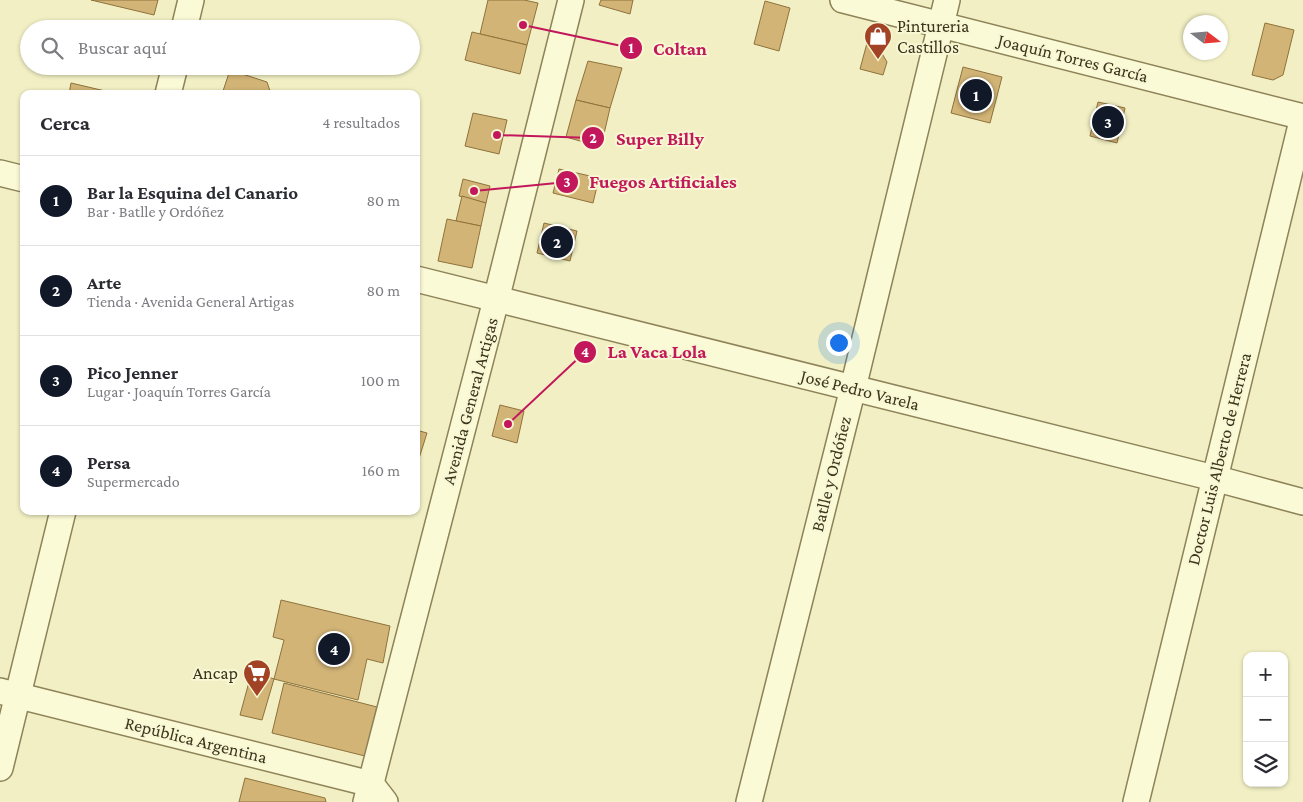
<!DOCTYPE html>
<html lang="es">
<head>
<meta charset="utf-8">
<style>
	:root { --surface:#fff; --page:#f2f2f3; --text:#2b2b33; --muted:#7c7c81; --line:#e1e1e2; --accent:#111827 }
	body { margin:0; font-family:"Crimson Pro",serif; background:var(--page); color:var(--text) }
	.controls { position:absolute; right:15px; bottom:15px; display:grid; overflow:hidden; border-radius:10px; box-shadow:0 1px 4px #0004 }
	.controls button { width:45px; height:45px; display:grid; place-items:center; padding:0; border:0; border-bottom:1px solid var(--line); background:var(--surface); color:var(--text); font:25px sans-serif }
	.compass { position:absolute; left:1183px; top:15px; width:45px; height:45px; border-radius:50%; background:var(--surface); box-shadow:0 1px 4px #0004; rotate:106deg }
	.you { position:absolute; left:838px; top:342px; width:18px; height:18px; margin:-12px; border:4px solid #fff; border-radius:50%; background:#1a73e8; box-shadow:0 0 0 8px #1a73e833 }
	.badge { display:grid; place-items:center; width:32px; height:32px; border-radius:50%; background:var(--accent); color:#fff; font-size:16px; font-weight:700 }
	.pin { position:absolute; translate:-50% -50%; border:2px solid #fff; box-shadow:0 1px 5px #0006 }
	.list { margin:0; padding:0; list-style:none }
	h2 { display:flex; justify-content:space-between; align-items:center; height:65px; margin:0; padding:0 20px; font-size:21px }
	h2 small { font-size:16px; font-weight:400; color:var(--muted) }
	.list li { display:grid; grid-template-columns:32px 1fr auto; gap:15px; align-items:center; box-sizing:border-box; height:90px; padding:0 20px; border-top:1px solid var(--line) }
	.list b { display:block; font-size:19px; white-space:nowrap }
	.list p { margin:0; font-size:16px; white-space:nowrap; color:var(--muted) }
	.list em { font-size:16px; font-style:normal; color:var(--muted) }
	.icon { flex:none; width:28px; height:28px; fill:none; stroke:currentColor; stroke-width:2; stroke-linecap:round; stroke-linejoin:round }
	.map { position:relative; flex:none; width:1303px; height:802px; overflow:hidden }
	.search { position:absolute; background:var(--surface); box-shadow:0 1px 4px #0004; left:20px; top:20px; width:400px; height:55px; display:flex; align-items:center; gap:12px; box-sizing:border-box; padding:0 18px; border-radius:28px; color:var(--muted); font-size:19px }
	.panel { position:absolute; background:var(--surface); box-shadow:0 1px 4px #0004; left:20px; top:90px; width:400px; height:425px; border-radius:10px }
	.map>svg:first-child { display:block }
	.building { fill:#d2b476; stroke:#8e723c }
	.lines { fill:none; stroke-linecap:round; stroke-linejoin:round }
	.minor-casing { stroke:#8d8258; stroke-width:28 }
	.minor { stroke:#fbfad7; stroke-width:25 }
	.labels { text-anchor:middle; stroke-width:4; stroke-linejoin:round; paint-order:stroke }
	.poi-label { font-size:18px; fill:#3c341d; stroke:#f8f7d3; text-anchor:start }
	.street-label { font-size:18px; fill:#3c341d; stroke:#f8f7d3 }
	.leader { fill:none; stroke:#c2185b; stroke-width:2 }
	.callout-dot { fill:#c2185b; stroke:#f8f7d3; stroke-width:2 }
	.mark-label { font-size:15px; text-anchor:middle; font-weight:bold; fill:#fff }
	.callout-label { font-size:19px; text-anchor:middle; font-weight:bold; fill:#c2185b; stroke:#f8f7d3; stroke-width:4; stroke-linejoin:round; paint-order:stroke }
</style>
</head>
<body>
<div class="map">
<svg width="1303" height="802" viewBox="0 0 1303 802">
	<rect width="100%" height="100%" fill="#f1efc3"/>
	<g class="building">
		<polygon points="91,0 158,0 154,15"/>
		<polygon points="488,0 524,0 538,3 527,45 480,34"/>
		<polygon points="601,0 633,0 630,14 599,5"/>
		<polygon points="765,1 790,8 779,51 754,44"/>
		<polygon points="1265,23 1294,30 1283,75 1273,80 1252,75"/>
		<polygon points="472,32 527,45 520,74 465,60"/>
		<polygon points="867,43 877,45 887,62 883,75 860,69"/>
		<polygon points="588,61 622,68 610,108 576,100"/>
		<polygon points="963,67 1002,77 990,123 951,113"/>
		<polygon points="230,70 267,82 271,94 222,94"/>
		<polygon points="71,83 118,94 69,94"/>
		<polygon points="576,100 610,108 601,147 566,137"/>
		<polygon points="1098,102 1125,108 1117,143 1090,136"/>
		<polygon points="473,113 507,120 499,154 465,146"/>
		<polygon points="559,169 599,178 593,203 553,193"/>
		<polygon points="463,179 490,186 486,203 459,196"/>
		<polygon points="462,196 486,203 481,226 456,221"/>
		<polygon points="447,219 481,226 472,268 438,261"/>
		<polygon points="544,223 577,231 570,261 537,253"/>
		<polygon points="500,405 524,411 517,443 492,436"/>
		<polygon points="416,430 427,433 416,468"/>
		<polygon points="281,600 390,626 383,663 367,659 358,700 274,679 284,640 273,637"/>
		<polygon points="252,671 274,679 262,720 240,715"/>
		<polygon points="284,683 377,707 365,756 272,733"/>
		<polygon points="245,778 325,798 326,802 239,802"/>
	</g>
	<g class="lines">
		<g class="minor-casing">
			<g id="minor">
				<polyline points="843,0 1303,117"/>
				<polyline points="184,29 191,0"/>
				<polyline points="168,94 175,66"/>
				<polyline points="0,173 24,179"/>
				<polyline points="416,279 1214,478 1303,502"/>
				<polyline points="0,691 371,784 385,802"/>
				<polyline points="0,768 63,511"/>
				<polyline points="366,802 496,300 571,0"/>
				<polyline points="749,802 853,388 947,0"/>
				<polyline points="1136,802 1303,117"/>
			</g>
		</g>
		<use href="#minor" class="minor"/>
	</g>
	<defs>
		<g id="shop-pin" transform="scale(1.4375)"><path d="M0 17L-7.5 6A9.5 9.5 0 1 1 7.5 6Z" fill="#a14324" stroke="#f8f7d3"/><path d="M-5-2.5h2.3a2.7 3.5 0 0 1 5.4 0H5L5.5 6h-11ZM-1.5-2.5h3a1.5 2.3 0 0 0-3 0Z" fill="#fff"/></g>
		<g id="supermarket-pin" transform="scale(1.4375)"><path d="M0 17L-7.5 6A9.5 9.5 0 1 1 7.5 6Z" fill="#a14324" stroke="#f8f7d3"/><path d="M-6-5.5h2.5l.6 2H6L4.5 2H-2.5L-4.4-4H-6ZM-1.5 3.2a1.3 1.3 0 1 0 .1 0ZM3 3.2a1.3 1.3 0 1 0 .1 0Z" fill="#fff"/></g>
	</defs>
	<g fill-rule="evenodd">
		<use href="#shop-pin" x="878" y="36"/>
		<use href="#supermarket-pin" x="257" y="673"/>
	</g>
	<g class="labels">
		<g class="poi-label">
			<text x="897" y="32">Pintureria<tspan x="897" dy="21">Castillos</tspan></text>
			<text x="238" y="679" text-anchor="end">Ancap</text>
		</g>
		<g class="street-label">
			<text transform="translate(1073 58) rotate(14)" y="6">Joaquín Torres García</text>
			<text transform="translate(860 390) rotate(14)" y="6">José Pedro Varela</text>
			<text transform="translate(470 401) rotate(-75)" y="6">Avenida General Artigas</text>
			<text transform="translate(1219 459) rotate(-76)" y="6">Doctor Luis Alberto de Herrera</text>
			<text transform="translate(831 474) rotate(-76)" y="6">Batlle y Ordóñez</text>
			<text transform="translate(196 740) rotate(14)" y="6">República Argentina</text>
		</g>
	</g>
	<path class="leader" d="M523 25L631 48M497 135L593 138M474 191L567 182M508 424L585 352"/>
	<g class="callout-dot">
		<circle cx="523" cy="25" r="5"/>
		<circle cx="497" cy="135" r="5"/>
		<circle cx="474" cy="191" r="5"/>
		<circle cx="508" cy="424" r="5"/>
		<circle cx="631" cy="48" r="12"/>
		<circle cx="593" cy="138" r="12"/>
		<circle cx="567" cy="182" r="12"/>
		<circle cx="585" cy="352" r="12"/>
	</g>
	<g class="mark-label">
		<text x="631" y="53">1</text>
		<text x="593" y="143">2</text>
		<text x="567" y="187">3</text>
		<text x="585" y="357">4</text>
	</g>
	<g class="callout-label">
		<text x="680" y="55">Coltan</text>
		<text x="660" y="145">Super Billy</text>
		<text x="663" y="188">Fuegos Artificiales</text>
		<text x="657" y="358">La Vaca Lola</text>
	</g>
</svg>
<div class="controls">
<button>+</button>
<button>−</button>
<button><svg class="icon" aria-label="layers" viewBox="0 0 24 24"><path d="M12 4l9 5-9 5-9-5zM3 14l9 5 9-5"/></svg></button>
</div>
<svg class="compass" viewBox="-18 -18 36 36"><path d="M0-13l5 13h-10z" fill="#e53935"/><path d="M0 13l5-13h-10z" fill="#7c7c81"/></svg>
<div class="you"></div>
<div class="pin badge" style="left:976px;top:95px">1</div>
<div class="pin badge" style="left:557px;top:242px">2</div>
<div class="pin badge" style="left:1108px;top:122px">3</div>
<div class="pin badge" style="left:334px;top:649px">4</div>
<div class="search"><svg class="icon" aria-label="search" viewBox="0 0 24 24"><circle cx="10" cy="10" r="6"/><path d="M15 15l6 6"/></svg>Buscar aquí</div>
<section class="panel">
<h2>Cerca<small>4 resultados</small></h2>
<ul class="list">
<li><span class="badge">1</span><div><b>Bar la Esquina del Canario</b><p>Bar · Batlle y Ordóñez</p></div><em>80 m</em></li>
<li><span class="badge">2</span><div><b>Arte</b><p>Tienda · Avenida General Artigas</p></div><em>80 m</em></li>
<li><span class="badge">3</span><div><b>Pico Jenner</b><p>Lugar · Joaquín Torres García</p></div><em>100 m</em></li>
<li><span class="badge">4</span><div><b>Persa</b><p>Supermercado</p></div><em>160 m</em></li>
</ul>
</section>
</div>
</body>
</html>
